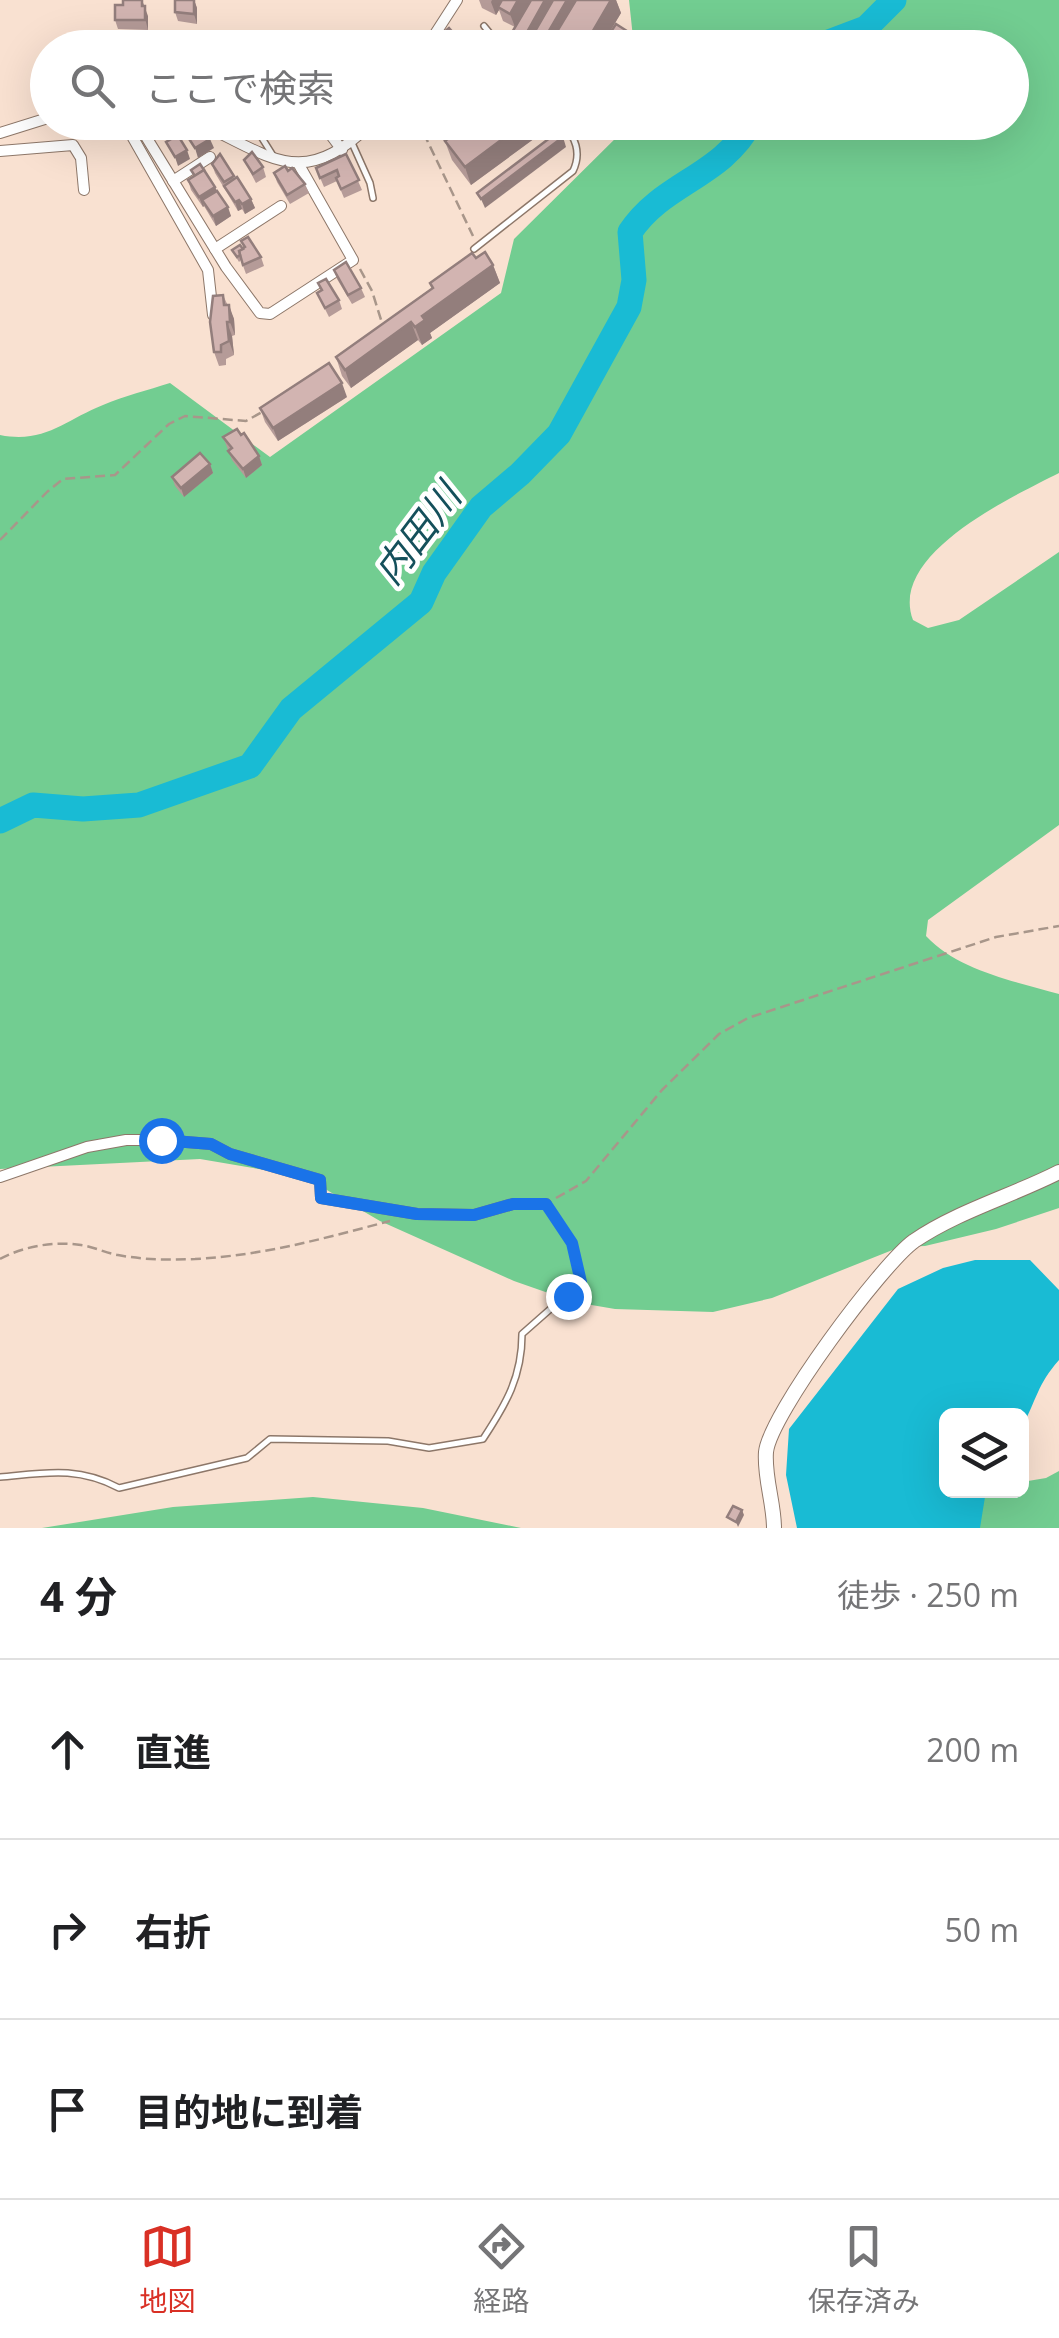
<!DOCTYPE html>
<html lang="ja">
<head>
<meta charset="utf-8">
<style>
	:root { --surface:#fff; --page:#f6f6f6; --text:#202124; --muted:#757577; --line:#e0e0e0; --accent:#d93025 }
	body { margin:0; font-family:"Open Sans","Noto Sans JP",sans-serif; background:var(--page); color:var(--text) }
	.controls { position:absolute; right:30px; bottom:30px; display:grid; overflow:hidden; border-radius:15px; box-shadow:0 10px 40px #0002 }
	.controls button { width:90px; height:90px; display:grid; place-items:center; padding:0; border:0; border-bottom:2px solid var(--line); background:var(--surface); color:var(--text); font:50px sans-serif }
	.stop { position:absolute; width:30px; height:30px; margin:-22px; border:8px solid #1a73e8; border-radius:50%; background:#fff }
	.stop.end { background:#1a73e8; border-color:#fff; box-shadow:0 2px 10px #0008 }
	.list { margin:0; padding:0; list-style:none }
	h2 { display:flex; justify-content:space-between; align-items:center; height:130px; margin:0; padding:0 40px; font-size:42px }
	h2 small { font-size:32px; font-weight:400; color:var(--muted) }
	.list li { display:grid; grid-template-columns:65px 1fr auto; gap:30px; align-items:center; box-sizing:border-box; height:180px; padding:0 40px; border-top:2px solid var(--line) }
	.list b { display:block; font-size:38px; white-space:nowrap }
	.list em { font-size:32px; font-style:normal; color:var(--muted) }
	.icon { flex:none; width:55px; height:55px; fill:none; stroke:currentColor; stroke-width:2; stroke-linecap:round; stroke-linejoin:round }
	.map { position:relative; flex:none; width:1059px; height:1528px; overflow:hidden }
	.search { position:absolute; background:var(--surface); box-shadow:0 10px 40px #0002; left:30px; right:30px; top:30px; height:110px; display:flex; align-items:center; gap:25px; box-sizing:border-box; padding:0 35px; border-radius:55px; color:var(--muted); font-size:38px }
	.sheet { height:670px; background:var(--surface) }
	nav { display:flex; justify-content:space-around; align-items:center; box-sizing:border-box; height:140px; border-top:2px solid var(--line); background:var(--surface); font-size:28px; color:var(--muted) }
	nav a { display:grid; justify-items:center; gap:5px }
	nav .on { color:var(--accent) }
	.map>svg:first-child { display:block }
	.forest { fill:#72cd91 }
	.water { fill:#19bbd4 }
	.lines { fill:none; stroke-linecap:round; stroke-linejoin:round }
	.river { stroke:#19bbd4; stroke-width:25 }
	.service-casing { stroke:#8d7769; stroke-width:8 }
	.minor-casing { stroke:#8d7769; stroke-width:12 }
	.tertiary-casing { stroke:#8d7769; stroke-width:16 }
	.path { stroke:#a8968a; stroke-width:2.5; stroke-dasharray:10 5; stroke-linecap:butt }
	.service { stroke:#fff; stroke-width:5 }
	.minor { stroke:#fff; stroke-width:10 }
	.tertiary { stroke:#fff; stroke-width:14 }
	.wall { fill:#b59b98 }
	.shaded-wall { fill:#937e7c }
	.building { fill:#d2b4b1; stroke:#937e7c; stroke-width:2.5 }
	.route { stroke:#1a73e8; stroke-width:12 }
	.labels { text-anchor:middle; stroke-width:9; stroke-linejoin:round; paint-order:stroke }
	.water-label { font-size:38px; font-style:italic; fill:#14505b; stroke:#fff }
</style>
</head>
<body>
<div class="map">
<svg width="1059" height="1528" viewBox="0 0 1059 1528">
	<rect width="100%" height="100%" fill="#f9e1d1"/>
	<g class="forest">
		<path d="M 629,0 L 1059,0 L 1059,473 C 1012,497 888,554 913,620 L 928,628 L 959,620 L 1059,552 L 1059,825 L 928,920 L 926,936 C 959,971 1014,981 1059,994 L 1059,1208 L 996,1229 L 925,1246 L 900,1247 L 772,1298 L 713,1312 L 615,1309 L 574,1302 L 514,1281 L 380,1221 L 320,1186 L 271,1171 L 200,1159 L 0,1169 L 0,435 C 45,444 65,420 103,405 C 124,396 148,390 170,383 L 270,457 L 501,293 L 514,239 L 631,123 L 1012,122 L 1012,48 L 634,47 Z"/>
		<polygon points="1059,1471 1059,1528 807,1528 946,1490 1022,1490 1022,1482 1046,1478"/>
		<polygon points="313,1497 423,1508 521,1528 42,1528 173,1507"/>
	</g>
	<path class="water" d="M 975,1260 L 1030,1260 L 1059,1290 L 1059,1360 C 1037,1385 1037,1399 1022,1427 L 1022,1416 L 946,1416 L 946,1490 L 993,1491 L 985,1497 L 980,1528 L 797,1528 L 786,1475 L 789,1429 L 898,1289 L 943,1268 Z"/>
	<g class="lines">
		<g class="river">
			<polyline points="813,48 866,28 894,0"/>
			<path d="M 0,821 L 33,805 L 83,809 L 139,805 L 250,766 L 291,709 L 421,602 L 434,573 L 481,507 L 520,474 L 559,434 L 629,307 L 634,280 L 630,232 C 663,182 722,177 751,122"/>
		</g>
		<g class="service-casing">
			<g id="service">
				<polyline points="484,26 502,48"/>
				<polyline points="174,36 184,48"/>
				<polyline points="252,122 272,154"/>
				<polyline points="352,143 370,183 373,198"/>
				<path d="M 474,249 L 573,171 C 582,152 575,138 563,122"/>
				<path d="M 0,1477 C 45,1473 77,1466 119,1488 L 247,1458 L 270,1439 L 388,1441 L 429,1448 L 483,1439 C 506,1404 522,1377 522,1334 L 581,1282 L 572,1243 L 547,1205"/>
			</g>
		</g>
		<g class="minor-casing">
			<g id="minor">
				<polyline points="426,48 457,0"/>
				<polyline points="124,122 208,270 213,315"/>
				<polyline points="137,122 226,267 260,313 270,314 353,260 298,163"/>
				<path d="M 197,122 C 274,158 302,191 373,122"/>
				<polyline points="321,122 342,150"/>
				<polyline points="0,133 48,118"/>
				<polyline points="0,151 73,145 81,158 84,190"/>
				<polyline points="173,181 210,157"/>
				<polyline points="215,249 281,206"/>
				<polyline points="0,1177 87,1147 126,1140 161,1140 211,1144 230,1154 320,1180 321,1198 417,1214 474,1215 513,1204 546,1204"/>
			</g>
		</g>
		<g class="tertiary-casing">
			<path id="tertiary" d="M 774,1528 C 774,1503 764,1477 766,1452 C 770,1414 882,1264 914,1241 C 958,1211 1012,1196 1059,1172"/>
		</g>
		<g class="path">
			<polyline points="413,122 426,138 473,236"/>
			<polyline points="360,269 372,291 383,326"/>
			<polyline points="0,540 47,492 63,479 115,475 169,424 185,416 246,421 262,412"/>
			<polyline points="556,1198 586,1181 662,1090 719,1034 748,1018 996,937 1059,926"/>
			<path d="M 0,1259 C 24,1246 54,1241 81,1245 C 94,1247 106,1253 118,1255 C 144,1260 169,1260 195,1259 C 266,1255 321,1239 390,1221"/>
		</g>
		<use href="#service" class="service"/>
		<use href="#minor" class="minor"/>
		<use href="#tertiary" class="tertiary"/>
	</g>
	<g class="wall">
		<polygon points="194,0 197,8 197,24 178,21 175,12"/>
		<polygon points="479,0 616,0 621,13 600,48 516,48 511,34 515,27 503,21 499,10 496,15 482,8"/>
		<polygon points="148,16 148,30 118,29 115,20"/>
		<polygon points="430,122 544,122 546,130 471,185 452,160 446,144"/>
		<polygon points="346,154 362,190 344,198 337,181 324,187 316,168"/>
		<polygon points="244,160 263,167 266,177 256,183"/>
		<polygon points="212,164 235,179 251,199 255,208 245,214 242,209 238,211 215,173"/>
		<polygon points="191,170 215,187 231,216 216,226 204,206 203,207 191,190 188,180 194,176"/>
		<polygon points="288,171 305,184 309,193 290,204 277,182 274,173"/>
		<polygon points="241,241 261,257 264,266 246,274 241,260 239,262 232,250 244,248"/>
		<polygon points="476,258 493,265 500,283 430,333 432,338 422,345 418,340 351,388 342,376 336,357 432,288 430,283"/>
		<polygon points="334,270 361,288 365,297 352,304 337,279"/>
		<polygon points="318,283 339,300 342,309 329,317 317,293 321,291"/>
		<polygon points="223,295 234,319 235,335 232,336 234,355 226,359 226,365 219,366 214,352"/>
		<polygon points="347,397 278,441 265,422 260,408"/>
		<polygon points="223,437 259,456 262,465 246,478 232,460"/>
		<polygon points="210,464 213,473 184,497 175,486 172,477"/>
	</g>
	<g class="shaded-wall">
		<polygon points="142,0 148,16 148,30 142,6"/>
		<polygon points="194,0 197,8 197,24 194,14"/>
		<polygon points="492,0 504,0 498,7 499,10 496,15 491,2"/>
		<polygon points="518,0 531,0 515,27 510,14"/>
		<polygon points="545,0 558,0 527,45 528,48 524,48 522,41"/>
		<polygon points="567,0 580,0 552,48 539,48"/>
		<polygon points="608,0 616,0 621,13 600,48 583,48"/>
		<polygon points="627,31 632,45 630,48 622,48 620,41"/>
		<polygon points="458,38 462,48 448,48"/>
		<polygon points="454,122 483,122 450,149 443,131"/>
		<polygon points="525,122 544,122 546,130 471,185 465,167"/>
		<polygon points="563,137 566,147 485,208 481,199"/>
		<polygon points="210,139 214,148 198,158 195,148"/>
		<polygon points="187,150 190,159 178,166 175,157"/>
		<polygon points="215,187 219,196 202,200 204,206 203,207 199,197"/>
		<polygon points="251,199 255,208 245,214 242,204"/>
		<polygon points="239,200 242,209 238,211 235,202"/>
		<polygon points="228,207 231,216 216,226 213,216"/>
		<polygon points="493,265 500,283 430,333 432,338 422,345 415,327 422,316"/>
		<polygon points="229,305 234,319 235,335 230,322"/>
		<polygon points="227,322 232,336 234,355 229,341"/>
		<polygon points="411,322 418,340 351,388 345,370"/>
		<polygon points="342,383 347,397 278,441 273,428"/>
		<polygon points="259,456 262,465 246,478 243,469"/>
		<polygon points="210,464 213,473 184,497 181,488"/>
		<polygon points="742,1510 744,1515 738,1527 736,1522"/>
	</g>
	<g class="building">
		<polygon points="123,0 142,0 142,6 145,6 145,20 115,20 115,5 123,5"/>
		<polygon points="175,0 194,0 194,14 175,12"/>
		<polygon points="502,0 518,0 510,14 498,7"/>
		<polygon points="531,0 545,0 522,41 511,34"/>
		<polygon points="553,0 567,0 539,48 532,48 527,45"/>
		<polygon points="576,0 611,0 583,48 547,48"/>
		<polygon points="616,24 627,31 620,41 625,44 622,48 600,48"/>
		<polygon points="449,28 458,38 446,48 437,38"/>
		<polygon points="437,122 454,122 443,131"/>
		<polygon points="470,122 525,122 465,167 445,141"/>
		<polygon points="194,124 200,133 205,130 210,139 195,148 184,131"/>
		<polygon points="174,129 187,150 175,157 166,142 171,139 167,133"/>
		<polygon points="559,131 563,137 481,199 477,193"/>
		<polygon points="252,152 263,167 253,174 244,160"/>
		<polygon points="220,154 234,176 224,182 212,164"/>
		<polygon points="346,154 359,180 341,189 336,178 339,176 337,170 320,178 316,168"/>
		<polygon points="200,164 204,170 195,176 191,170"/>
		<polygon points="285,166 288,171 292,168 305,184 287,195 274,173"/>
		<polygon points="204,170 215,187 199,197 188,180"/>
		<polygon points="237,177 251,199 242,204 239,200 235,202 224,186"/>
		<polygon points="217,191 228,207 213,216 202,200"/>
		<polygon points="248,237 261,257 243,265 239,251 245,247 241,241"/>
		<polygon points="240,245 243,249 239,251 240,255 237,257 232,250"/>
		<polygon points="485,252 493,265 422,316 425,320 415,327 411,322 345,370 336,357 433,288 430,283 472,253 476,258"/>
		<polygon points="346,262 361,288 348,295 334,270"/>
		<polygon points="326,279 339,300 325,308 317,293 322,290 318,283"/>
		<polygon points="223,295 224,305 229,305 230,322 227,322 229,341 221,345 221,352 214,352 210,322 213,296"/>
		<polygon points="329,363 342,383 273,428 260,408"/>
		<polygon points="237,429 241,435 244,433 259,456 243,469 228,451 232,448 223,437"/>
		<polygon points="200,453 210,464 181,488 172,477"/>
		<polygon points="733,1506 742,1510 736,1522 727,1517"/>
	</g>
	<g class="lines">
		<polyline class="route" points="161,1140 211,1144 230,1154 320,1180 321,1198 417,1214 474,1215 513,1204 546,1204 572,1243 581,1282 568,1296"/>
	</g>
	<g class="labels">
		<g class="water-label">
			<text transform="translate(418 534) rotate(-53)" y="13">内田川</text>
		</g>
	</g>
</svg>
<div class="controls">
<button><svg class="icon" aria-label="layers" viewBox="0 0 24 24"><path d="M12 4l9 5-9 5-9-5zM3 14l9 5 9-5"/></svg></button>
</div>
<div class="stop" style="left:161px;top:1140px"></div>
<div class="stop end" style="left:568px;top:1296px"></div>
<div class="search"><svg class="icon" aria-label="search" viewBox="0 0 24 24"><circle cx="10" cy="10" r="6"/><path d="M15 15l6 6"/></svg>ここで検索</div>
</div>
<section class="sheet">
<h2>4 分<small>徒歩 · 250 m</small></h2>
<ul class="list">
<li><svg class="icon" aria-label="ahead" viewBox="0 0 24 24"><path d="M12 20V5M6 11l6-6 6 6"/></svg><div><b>直進</b></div><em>200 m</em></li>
<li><svg class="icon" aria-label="right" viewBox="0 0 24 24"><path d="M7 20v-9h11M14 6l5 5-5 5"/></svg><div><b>右折</b></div><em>50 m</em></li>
<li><svg class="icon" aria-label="arrive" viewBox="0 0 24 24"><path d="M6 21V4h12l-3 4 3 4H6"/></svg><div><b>目的地に到着</b></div></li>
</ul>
</section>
<nav>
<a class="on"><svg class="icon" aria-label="map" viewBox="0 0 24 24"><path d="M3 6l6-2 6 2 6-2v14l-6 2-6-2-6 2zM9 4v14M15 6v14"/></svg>地図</a>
<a><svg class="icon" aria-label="directions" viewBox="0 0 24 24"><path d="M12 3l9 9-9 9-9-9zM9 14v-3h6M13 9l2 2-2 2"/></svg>経路</a>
<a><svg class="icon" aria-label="saved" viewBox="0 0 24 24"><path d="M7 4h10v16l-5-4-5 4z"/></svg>保存済み</a>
</nav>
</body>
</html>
